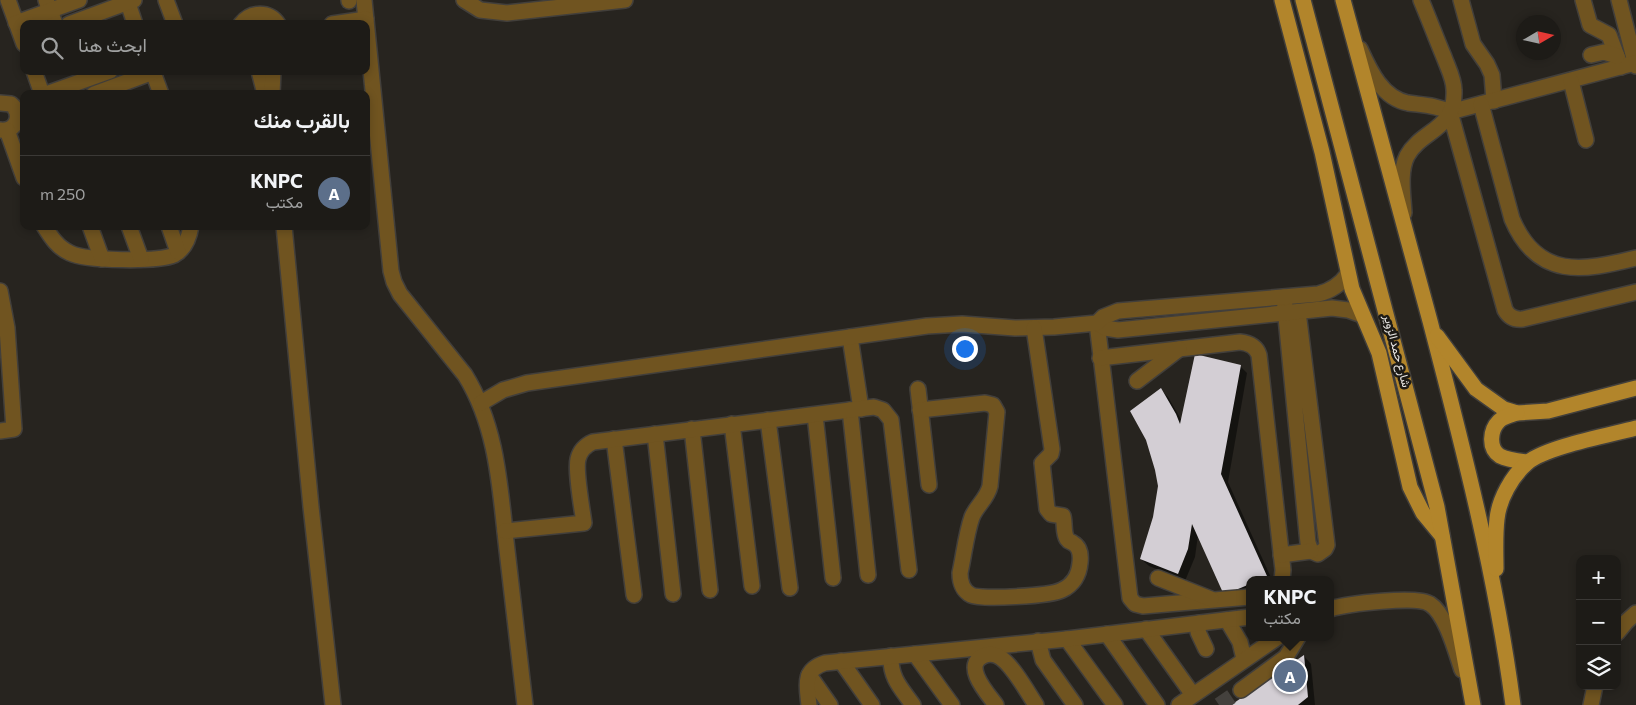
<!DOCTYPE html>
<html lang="ar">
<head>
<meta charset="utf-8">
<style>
	:root { --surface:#1d1b17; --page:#252420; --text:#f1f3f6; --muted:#a0a1a1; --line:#3b3936; --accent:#8c9099 }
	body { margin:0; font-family:Commissioner,Vazirmatn,sans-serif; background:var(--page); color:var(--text); direction:rtl }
	.controls { position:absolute; right:15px; bottom:15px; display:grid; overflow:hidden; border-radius:10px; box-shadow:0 2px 8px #0003 }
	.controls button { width:45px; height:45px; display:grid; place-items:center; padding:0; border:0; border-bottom:1px solid var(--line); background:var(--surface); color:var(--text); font:25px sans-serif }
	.compass { position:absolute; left:1516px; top:15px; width:45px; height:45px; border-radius:50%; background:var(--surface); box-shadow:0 2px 8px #0003; rotate:81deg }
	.you { position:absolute; left:964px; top:348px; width:18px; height:18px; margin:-12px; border:4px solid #fff; border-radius:50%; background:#1a73e8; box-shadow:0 0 0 8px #1a73e833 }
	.badge { display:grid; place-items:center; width:32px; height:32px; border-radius:50%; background:var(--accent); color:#fff; font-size:16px; font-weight:700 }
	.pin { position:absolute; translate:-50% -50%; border:2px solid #fff; box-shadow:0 1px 5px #0006 }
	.popup { position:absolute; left:1246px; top:576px; width:88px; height:65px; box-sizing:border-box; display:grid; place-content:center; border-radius:10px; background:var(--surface); filter:drop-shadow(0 1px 4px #0005); font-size:16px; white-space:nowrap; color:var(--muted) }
	.popup b { font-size:19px; color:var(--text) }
	.popup::after { content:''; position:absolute; left:50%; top:100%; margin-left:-10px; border:10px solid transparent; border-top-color:var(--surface) }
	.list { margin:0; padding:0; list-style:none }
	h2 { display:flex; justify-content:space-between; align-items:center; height:65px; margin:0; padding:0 20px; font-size:21px }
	h2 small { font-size:16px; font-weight:400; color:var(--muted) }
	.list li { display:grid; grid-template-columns:32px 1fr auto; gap:15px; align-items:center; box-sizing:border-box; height:75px; padding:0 20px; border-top:1px solid var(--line) }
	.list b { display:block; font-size:19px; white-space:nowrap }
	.list p { margin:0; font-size:16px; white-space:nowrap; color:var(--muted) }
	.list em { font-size:16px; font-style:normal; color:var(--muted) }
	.icon { flex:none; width:28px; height:28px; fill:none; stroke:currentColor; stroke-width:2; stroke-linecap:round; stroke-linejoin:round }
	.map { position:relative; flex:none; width:1636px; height:705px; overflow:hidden; direction:ltr }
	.search { position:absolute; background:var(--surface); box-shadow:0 2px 8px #0003; left:20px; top:20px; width:350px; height:55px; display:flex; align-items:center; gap:12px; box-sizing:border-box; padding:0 18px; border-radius:10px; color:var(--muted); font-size:19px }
	.panel { position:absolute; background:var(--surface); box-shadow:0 2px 8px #0003; left:20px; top:90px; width:350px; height:140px; border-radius:10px; direction:rtl }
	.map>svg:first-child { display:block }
	.shadow { fill:#0007 }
	.building { fill:#d3ced4 }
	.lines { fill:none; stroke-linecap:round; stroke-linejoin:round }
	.minor-tunnel { stroke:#44413d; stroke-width:15; stroke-dasharray:15 8; stroke-linecap:butt }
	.minor-casing { stroke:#423f3b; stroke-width:18 }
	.major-casing { stroke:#423f3b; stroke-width:18 }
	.minor { stroke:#705420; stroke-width:15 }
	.major { stroke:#b2852b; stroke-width:15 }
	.labels { text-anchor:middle; stroke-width:5; stroke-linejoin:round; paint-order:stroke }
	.street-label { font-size:12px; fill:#eae8e5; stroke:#1d1b16 }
</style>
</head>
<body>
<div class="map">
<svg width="1636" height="705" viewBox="0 0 1636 705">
	<rect width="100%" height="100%" fill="#27241f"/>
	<g class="shadow">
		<polygon points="1240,366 1247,373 1228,482 1272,580 1250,580 1250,594 1233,602 1198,535 1195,557 1185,581 1149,566 1141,559 1154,517 1159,486 1156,470 1161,390 1168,397 1182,421"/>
		<polygon points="1304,656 1311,664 1315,705 1233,705"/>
	</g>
	<g class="building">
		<polygon points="1195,354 1241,365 1221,474 1267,576 1258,580 1250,580 1250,584 1224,595 1192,524 1188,549 1178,574 1140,559 1153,517 1158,486 1155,470 1146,440 1130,411 1161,388 1176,414 1180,424"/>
		<polygon points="1304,655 1308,697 1298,705 1231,705"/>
	</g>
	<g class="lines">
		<polyline class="minor-tunnel" points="1219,705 1241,690"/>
		<g class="minor-casing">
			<g id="minor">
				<polyline points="8,0 24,44"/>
				<polyline points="46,0 55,24"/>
				<polyline points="127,0 135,24"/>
				<polyline points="166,0 175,24"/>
				<polyline points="349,0 349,1"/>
				<path d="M 364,0 L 391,271 L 394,282 L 400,294 L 465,375 C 498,428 500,490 507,550 C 513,602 519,653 525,705"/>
				<polyline points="464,0 480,10 507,13 625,0"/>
				<polyline points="1461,0 1473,44 1487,64 1492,75 1494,101"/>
				<polyline points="1583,0 1590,25 1609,35 1621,67"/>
				<polyline points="1619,0 1636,66"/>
				<polyline points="16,23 79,0"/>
				<polyline points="69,24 134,0"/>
				<path d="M 241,24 C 251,11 269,11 278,24"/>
				<polyline points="332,24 366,19"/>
				<path d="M 1360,49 C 1370,71 1382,98 1408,103 C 1422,105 1436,105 1450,112 L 1635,63"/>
				<polyline points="1591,55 1604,52 1617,56"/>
				<polyline points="34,71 42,94"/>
				<polyline points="259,71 265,94"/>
				<polyline points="153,72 161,94"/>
				<polyline points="1571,81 1586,140"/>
				<polyline points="46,94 110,71"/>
				<polyline points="94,94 156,71"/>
				<polyline points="272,94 273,71"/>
				<path d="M 0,103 L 11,104 C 23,114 17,132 0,130"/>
				<path d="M 1481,104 L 1512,219 C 1538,280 1583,271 1636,258"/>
				<path d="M 1450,112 L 1505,310 C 1509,317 1515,320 1523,319 L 1636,292"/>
				<polyline points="7,130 24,178"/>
				<path d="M 1404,213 C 1403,195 1399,172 1407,156 C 1422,129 1456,130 1454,90 C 1454,79 1448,68 1444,57 C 1436,38 1429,19 1421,0"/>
				<path d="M 44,226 C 51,237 58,248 70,253 C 86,261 158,262 174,255 C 185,249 189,238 191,226"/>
				<polyline points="90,226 102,259"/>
				<polyline points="129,226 141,259"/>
				<polyline points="169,226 178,252"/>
				<polyline points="284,226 311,507 333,705"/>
				<polyline points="0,291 7,328 14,429 0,431"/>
				<polyline points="1284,297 1308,543 1311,551 1318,554 1325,549 1327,545 1298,312"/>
				<polyline points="1097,323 1130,598 1135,604 1143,606 1250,597"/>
				<polyline points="1097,323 1105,328 1118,330 1332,308 1348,310 1362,315"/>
				<polyline points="850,337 861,409"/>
				<path d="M 1100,358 L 1240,342 C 1249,343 1256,346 1259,355 L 1283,570 L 1282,580"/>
				<polyline points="1137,381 1179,349"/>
				<polyline points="918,389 929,485"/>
				<path d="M 481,403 L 503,390 L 527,383 L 927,326 L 962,324 L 1015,328 L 1054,327 L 1097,323 L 1103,317 L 1118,311 L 1318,294 C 1331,291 1340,285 1348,274"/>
				<polyline points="850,410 868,575"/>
				<path d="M 920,410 L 985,403 L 993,405 L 997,412 L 990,486 C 987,499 977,505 972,517 C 966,534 964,555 960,573 C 960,582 963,591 971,595 C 981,600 1051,596 1062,590 C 1073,585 1079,575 1080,563 C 1081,555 1080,547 1073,543 C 1070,541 1069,542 1067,539 C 1063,533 1065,523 1063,516 L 1051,514 L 1047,509 L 1042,463 L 1051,454 L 1052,449 L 1034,328"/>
				<polyline points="815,415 833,578"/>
				<polyline points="768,420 790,588"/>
				<polyline points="732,424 752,586"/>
				<polyline points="692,429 710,590"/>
				<polyline points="655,434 673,594"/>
				<polyline points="614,439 634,595"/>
				<path d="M 505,531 L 584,523 C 582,508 575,471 578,459 C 580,451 586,445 593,442 L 874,407 L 883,410 L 891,420 L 909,570"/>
				<polyline points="1281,555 1311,551"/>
				<polyline points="1158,578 1211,599"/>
				<path d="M 1330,609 C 1347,604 1417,595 1430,604 C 1446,614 1456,652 1462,670"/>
				<polyline points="1227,620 1240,642 1244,659"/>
				<polyline points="1199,623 1198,632 1206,649"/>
				<polyline points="1146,629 1193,695"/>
				<polyline points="1617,633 1626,622 1636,613"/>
				<polyline points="1107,634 1157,705"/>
				<polyline points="1067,639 1115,705"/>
				<polyline points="1038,641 1043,660 1075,705"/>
				<polyline points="915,654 952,705"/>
				<path d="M 891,656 C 890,678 901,688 913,705"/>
				<polyline points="841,661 872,705"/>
				<polyline points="809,675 830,705"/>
				<polyline points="1241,690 1286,657 1298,637"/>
				<path d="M 809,705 C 807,686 802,670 825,663 L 1067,639 L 1250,617"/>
				<path d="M 996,705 C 988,694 962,666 983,656 C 989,653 996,654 1001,658 C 1013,666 1028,693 1036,705"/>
				<polyline points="1179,705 1278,637"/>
				<polyline points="1591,705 1595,686"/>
			</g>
		</g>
		<g class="major-casing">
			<g id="major">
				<polyline points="1282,0 1322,152 1352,289 1379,353 1410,487 1423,513 1442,536"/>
				<polyline points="1303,0 1437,507 1473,705"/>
				<path d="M 1343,0 C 1372,107 1401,214 1430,321 C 1463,447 1496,575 1513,705"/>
				<polyline points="1437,336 1476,389 1504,409 1517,413 1548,411 1636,388"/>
				<path d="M 1517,413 C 1511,415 1504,416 1499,421 C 1490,430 1488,448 1500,456 C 1508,460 1519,461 1527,462"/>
				<path d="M 1496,569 C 1496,553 1495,536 1497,519 C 1499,499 1512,476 1527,463 C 1545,447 1610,435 1636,428"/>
			</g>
		</g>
		<use href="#minor" class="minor"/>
		<use href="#major" class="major"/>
	</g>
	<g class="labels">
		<g class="street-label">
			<text transform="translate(1397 351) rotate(75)" y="4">شارع حمد الزوير</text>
		</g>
	</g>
</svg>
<div class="controls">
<button>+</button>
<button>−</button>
<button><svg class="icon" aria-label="layers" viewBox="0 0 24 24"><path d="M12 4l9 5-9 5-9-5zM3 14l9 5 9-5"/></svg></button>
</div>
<svg class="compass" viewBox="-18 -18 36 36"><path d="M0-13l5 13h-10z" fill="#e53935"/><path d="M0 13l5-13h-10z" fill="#a0a1a1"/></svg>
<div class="you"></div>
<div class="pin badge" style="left:1290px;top:676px;background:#5c6f8a">A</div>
<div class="popup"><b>KNPC</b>مكتب</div>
<div class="search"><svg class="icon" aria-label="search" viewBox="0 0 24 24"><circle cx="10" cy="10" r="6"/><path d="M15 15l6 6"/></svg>ابحث هنا</div>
<section class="panel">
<h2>بالقرب منك<small></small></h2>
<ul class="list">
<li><span class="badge" style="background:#5c6f8a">A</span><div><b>KNPC</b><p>مكتب</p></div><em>250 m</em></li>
</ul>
</section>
</div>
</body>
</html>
